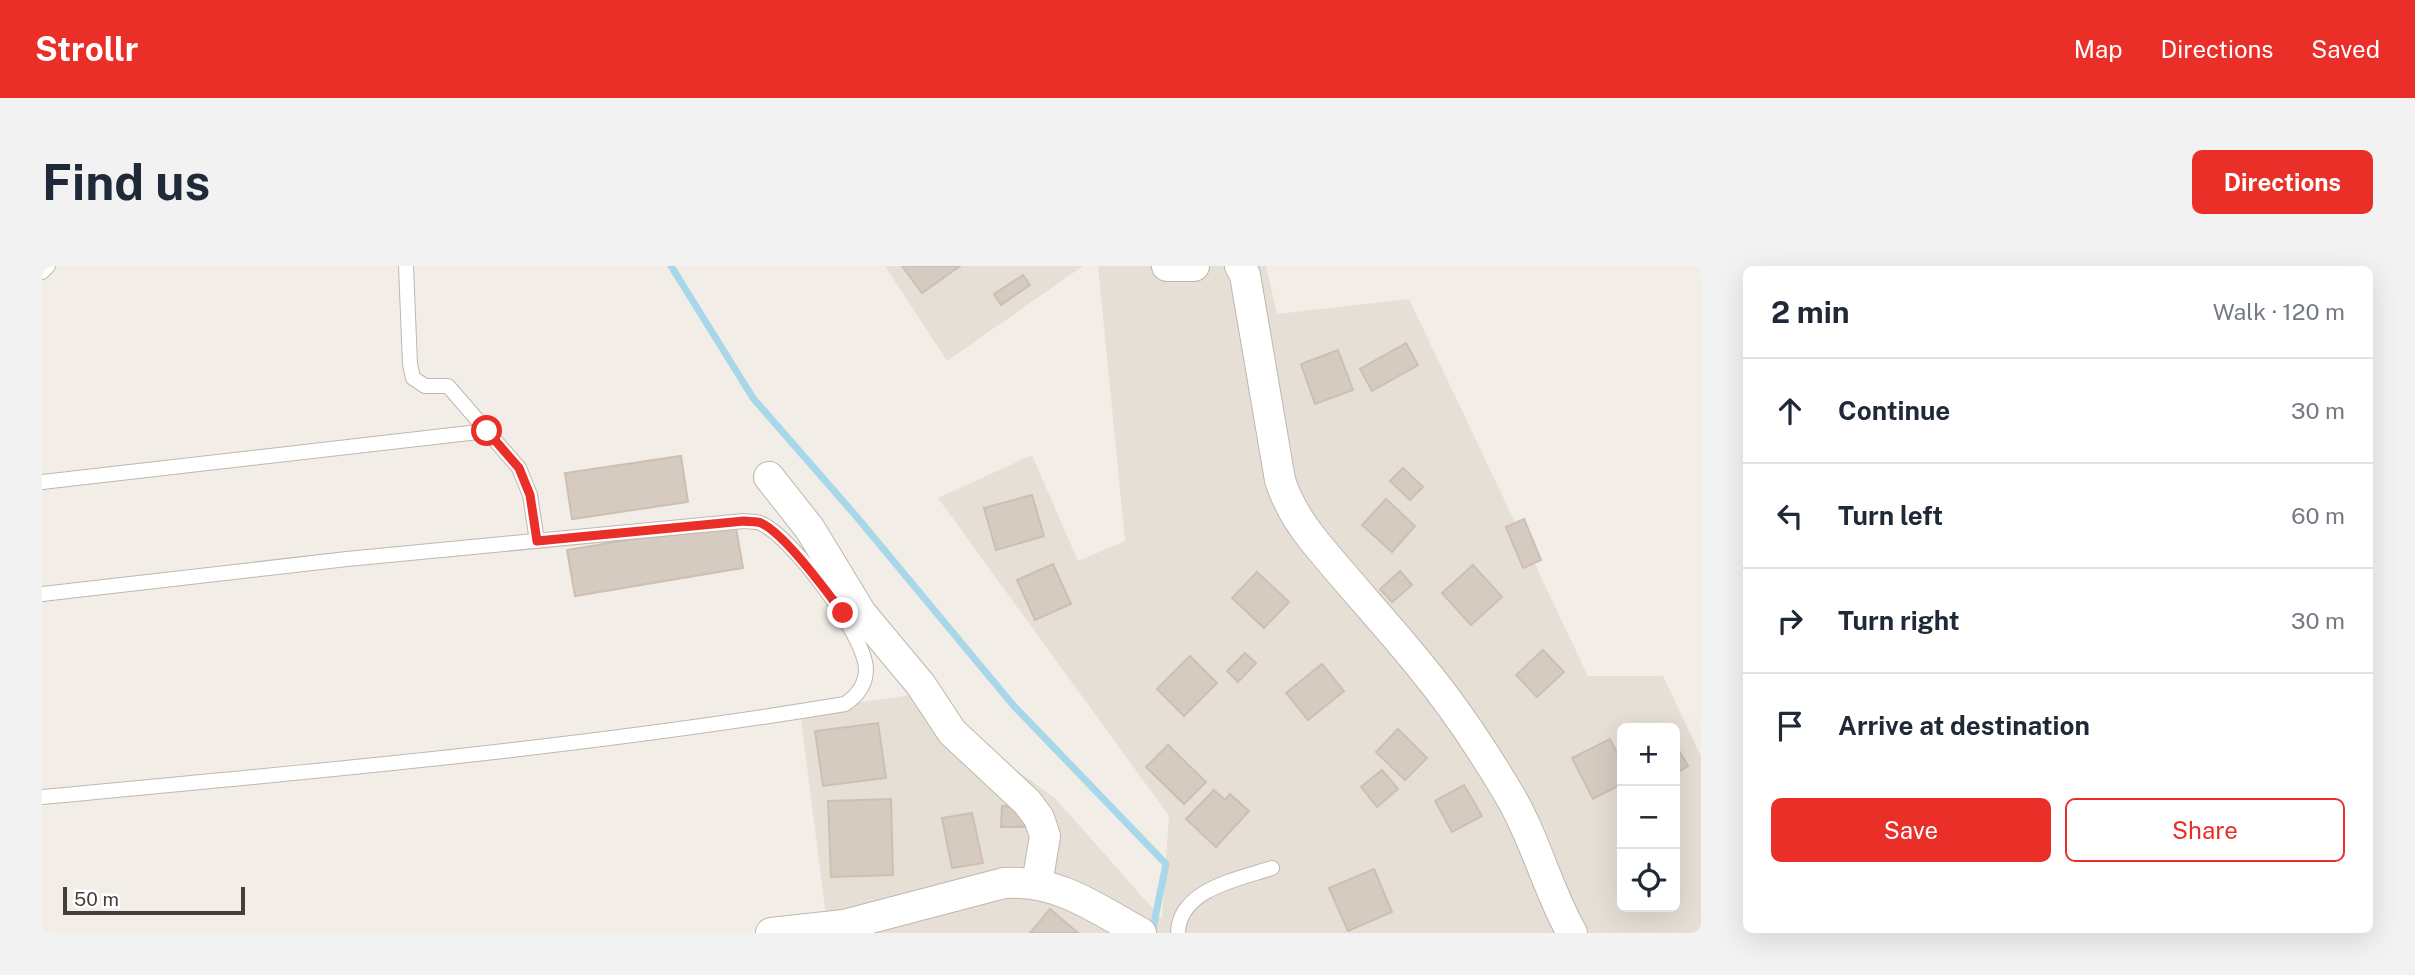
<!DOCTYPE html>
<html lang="en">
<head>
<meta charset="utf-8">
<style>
	:root { --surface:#fff; --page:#f2f2f3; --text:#1f2937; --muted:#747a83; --line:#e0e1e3; --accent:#e92f28 }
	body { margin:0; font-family:"Public Sans",sans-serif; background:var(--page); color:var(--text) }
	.controls { position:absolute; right:21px; bottom:21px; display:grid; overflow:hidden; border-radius:10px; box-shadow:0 7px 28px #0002 }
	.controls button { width:63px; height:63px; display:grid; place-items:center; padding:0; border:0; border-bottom:2px solid var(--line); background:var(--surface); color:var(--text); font:35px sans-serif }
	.scale { position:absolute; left:21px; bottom:18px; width:182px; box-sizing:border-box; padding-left:7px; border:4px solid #453e37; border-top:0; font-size:19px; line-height:24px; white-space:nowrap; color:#453e37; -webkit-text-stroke:5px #fff; paint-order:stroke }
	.stop { position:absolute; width:21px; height:21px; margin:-16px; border:5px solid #e92f28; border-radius:50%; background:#fff }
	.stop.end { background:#e92f28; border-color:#fff; box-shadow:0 2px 7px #0008 }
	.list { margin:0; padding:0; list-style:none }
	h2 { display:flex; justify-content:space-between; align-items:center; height:91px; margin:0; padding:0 28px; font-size:30px }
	h2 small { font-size:23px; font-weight:400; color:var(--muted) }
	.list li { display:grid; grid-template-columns:46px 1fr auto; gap:21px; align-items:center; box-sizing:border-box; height:105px; padding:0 28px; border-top:2px solid var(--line) }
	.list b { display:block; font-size:26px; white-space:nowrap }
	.list em { font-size:23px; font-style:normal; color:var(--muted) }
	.actions { display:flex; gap:14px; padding:21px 28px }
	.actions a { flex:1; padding:16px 0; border:2px solid var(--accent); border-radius:10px; text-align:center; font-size:24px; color:var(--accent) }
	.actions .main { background:var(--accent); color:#fff }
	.icon { flex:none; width:38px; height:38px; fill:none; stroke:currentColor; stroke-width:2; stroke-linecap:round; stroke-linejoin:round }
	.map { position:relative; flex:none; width:1659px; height:667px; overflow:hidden; border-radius:10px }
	header { display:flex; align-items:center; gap:42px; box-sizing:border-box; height:98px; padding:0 35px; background:var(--accent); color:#fff }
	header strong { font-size:33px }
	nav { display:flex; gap:38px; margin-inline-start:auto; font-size:24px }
	.intro { display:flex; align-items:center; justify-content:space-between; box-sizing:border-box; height:168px; padding:0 42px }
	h1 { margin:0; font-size:49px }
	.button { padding:18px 32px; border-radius:10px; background:var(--accent); color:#fff; font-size:24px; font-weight:700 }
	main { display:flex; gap:42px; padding:0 42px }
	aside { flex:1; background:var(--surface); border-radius:10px; box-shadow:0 7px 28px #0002 }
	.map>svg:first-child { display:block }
	.residential { fill:#e6dfd6; fill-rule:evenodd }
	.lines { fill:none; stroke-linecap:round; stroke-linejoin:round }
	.stream { stroke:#a8d7ea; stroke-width:7 }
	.building { fill:#d6cbc1; stroke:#cdbfb2; stroke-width:2 }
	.lane-casing { stroke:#c0b7ae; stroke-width:16 }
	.street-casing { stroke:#c0b7ae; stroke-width:32 }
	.lane { stroke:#fff; stroke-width:14 }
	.street { stroke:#fff; stroke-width:30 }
	.route { stroke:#e92f28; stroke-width:9 }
</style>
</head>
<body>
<header>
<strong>Strollr</strong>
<nav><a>Map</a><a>Directions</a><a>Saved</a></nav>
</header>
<div class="intro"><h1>Find us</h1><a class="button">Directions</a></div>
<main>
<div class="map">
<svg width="1659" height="667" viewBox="0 0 1659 667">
	<rect width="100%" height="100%" fill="#f2eee7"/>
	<g class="residential">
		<polygon points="843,0 1041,0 905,95"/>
		<path d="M 1056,0 L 1224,0 L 1235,48 L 1367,33 L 1546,410 L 1621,410 L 1659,490 L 1659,667 L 786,667 L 758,445 L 869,429 L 1013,532 L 1120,653 L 1127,550 L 896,232 L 990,189 L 1036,295 L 1083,275 ZM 1580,462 L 1633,462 L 1633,641 L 1580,641 Z"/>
	</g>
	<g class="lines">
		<polyline class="stream" points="629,0 711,132 814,250 971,439 1124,598 1110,667"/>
	</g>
	<g class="building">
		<polygon points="860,0 918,0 880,27"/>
		<polygon points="981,9 988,19 959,39 952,28"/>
		<polygon points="1364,77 1376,99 1330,125 1318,103"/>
		<polygon points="1296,84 1311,124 1273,138 1259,98"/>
		<polygon points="639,190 646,236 530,253 523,207"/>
		<polygon points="1361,202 1381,221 1368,234 1348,215"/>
		<polygon points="990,229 1002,270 954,284 942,242"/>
		<polygon points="1344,233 1373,260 1350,286 1320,259"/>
		<polygon points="1482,253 1499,294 1481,302 1464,261"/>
		<polygon points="693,256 701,302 533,330 525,284"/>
		<polygon points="1011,298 1029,338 993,354 975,314"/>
		<polygon points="1431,299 1460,331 1429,359 1400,327"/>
		<polygon points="1358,305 1370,319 1350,336 1338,323"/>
		<polygon points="1215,306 1247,336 1222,362 1190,332"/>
		<polygon points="1501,384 1522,406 1495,431 1474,409"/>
		<polygon points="1203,387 1214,397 1196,416 1185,405"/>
		<polygon points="1148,390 1175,417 1142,450 1115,423"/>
		<polygon points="1280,398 1302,425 1266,454 1244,427"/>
		<polygon points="836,457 844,512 781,520 773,465"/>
		<polygon points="1356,463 1385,492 1363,514 1334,486"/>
		<polygon points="1568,473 1580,497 1580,518 1551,533 1530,492"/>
		<polygon points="1633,478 1646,500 1633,508"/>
		<polygon points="1126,479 1164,516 1142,538 1104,501"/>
		<polygon points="1340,504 1356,523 1335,541 1319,521"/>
		<polygon points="1422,519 1440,550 1410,566 1393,535"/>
		<polygon points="1172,524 1183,534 1188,528 1207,545 1174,581 1144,553"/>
		<polygon points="849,533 851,609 789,611 786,535"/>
		<polygon points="960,540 983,541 982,561 959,561"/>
		<polygon points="930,547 941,597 910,602 900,552"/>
		<polygon points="1332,603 1350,646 1306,665 1287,622"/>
		<polygon points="1008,643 1036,667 988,667"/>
	</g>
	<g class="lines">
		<g class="lane-casing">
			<g id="lane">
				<polyline points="364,0 368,98 371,112 383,120 406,120 477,202 488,229 495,275"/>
				<polyline points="0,6 6,0"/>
				<polyline points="0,216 445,165"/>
				<path d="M 0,328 L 305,293 L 702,255 C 707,256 713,255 718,257 C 749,269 823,369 824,403 C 824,418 815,430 803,438 C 537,482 268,506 0,531"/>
				<path d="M 1136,667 C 1137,623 1197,613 1230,602"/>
			</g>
		</g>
		<g class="street-casing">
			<g id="street">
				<polyline points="1125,0 1152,0"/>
				<path d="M 1198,0 L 1203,9 L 1238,214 C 1245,236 1255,253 1269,271 C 1305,316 1344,357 1380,402 C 1413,442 1442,486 1468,530 C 1494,574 1505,623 1530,667"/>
				<polyline points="727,211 768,263 819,347 879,419 910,466 985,536 997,552 1003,570 995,618"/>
				<path d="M 729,667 L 802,659 L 962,617 C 1018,614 1053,642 1099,667"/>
			</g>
		</g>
		<use href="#lane" class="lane"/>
		<use href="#street" class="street"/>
	</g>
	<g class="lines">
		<path class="route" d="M 445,165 L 477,202 L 488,229 L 495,275 L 702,255 C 707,256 714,255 719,257 C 743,268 784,325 801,347"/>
	</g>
</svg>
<div class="controls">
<button>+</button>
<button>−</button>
<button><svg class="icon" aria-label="locate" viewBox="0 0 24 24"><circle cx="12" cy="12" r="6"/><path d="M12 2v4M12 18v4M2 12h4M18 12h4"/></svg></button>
</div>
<div class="scale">50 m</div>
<div class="stop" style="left:445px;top:165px"></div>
<div class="stop end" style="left:801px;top:347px"></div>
</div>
<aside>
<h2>2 min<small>Walk · 120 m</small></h2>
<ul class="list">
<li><svg class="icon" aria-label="ahead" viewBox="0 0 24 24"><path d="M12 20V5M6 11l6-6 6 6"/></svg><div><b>Continue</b></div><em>30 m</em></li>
<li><svg class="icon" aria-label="left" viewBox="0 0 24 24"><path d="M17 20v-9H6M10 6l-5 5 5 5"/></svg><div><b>Turn left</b></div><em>60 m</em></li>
<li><svg class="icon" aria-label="right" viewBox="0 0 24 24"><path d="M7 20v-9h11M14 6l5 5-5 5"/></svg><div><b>Turn right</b></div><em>30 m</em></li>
<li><svg class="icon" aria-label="arrive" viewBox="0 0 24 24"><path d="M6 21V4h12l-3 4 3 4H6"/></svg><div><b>Arrive at destination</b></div></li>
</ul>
<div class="actions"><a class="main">Save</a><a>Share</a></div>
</aside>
</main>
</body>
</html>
